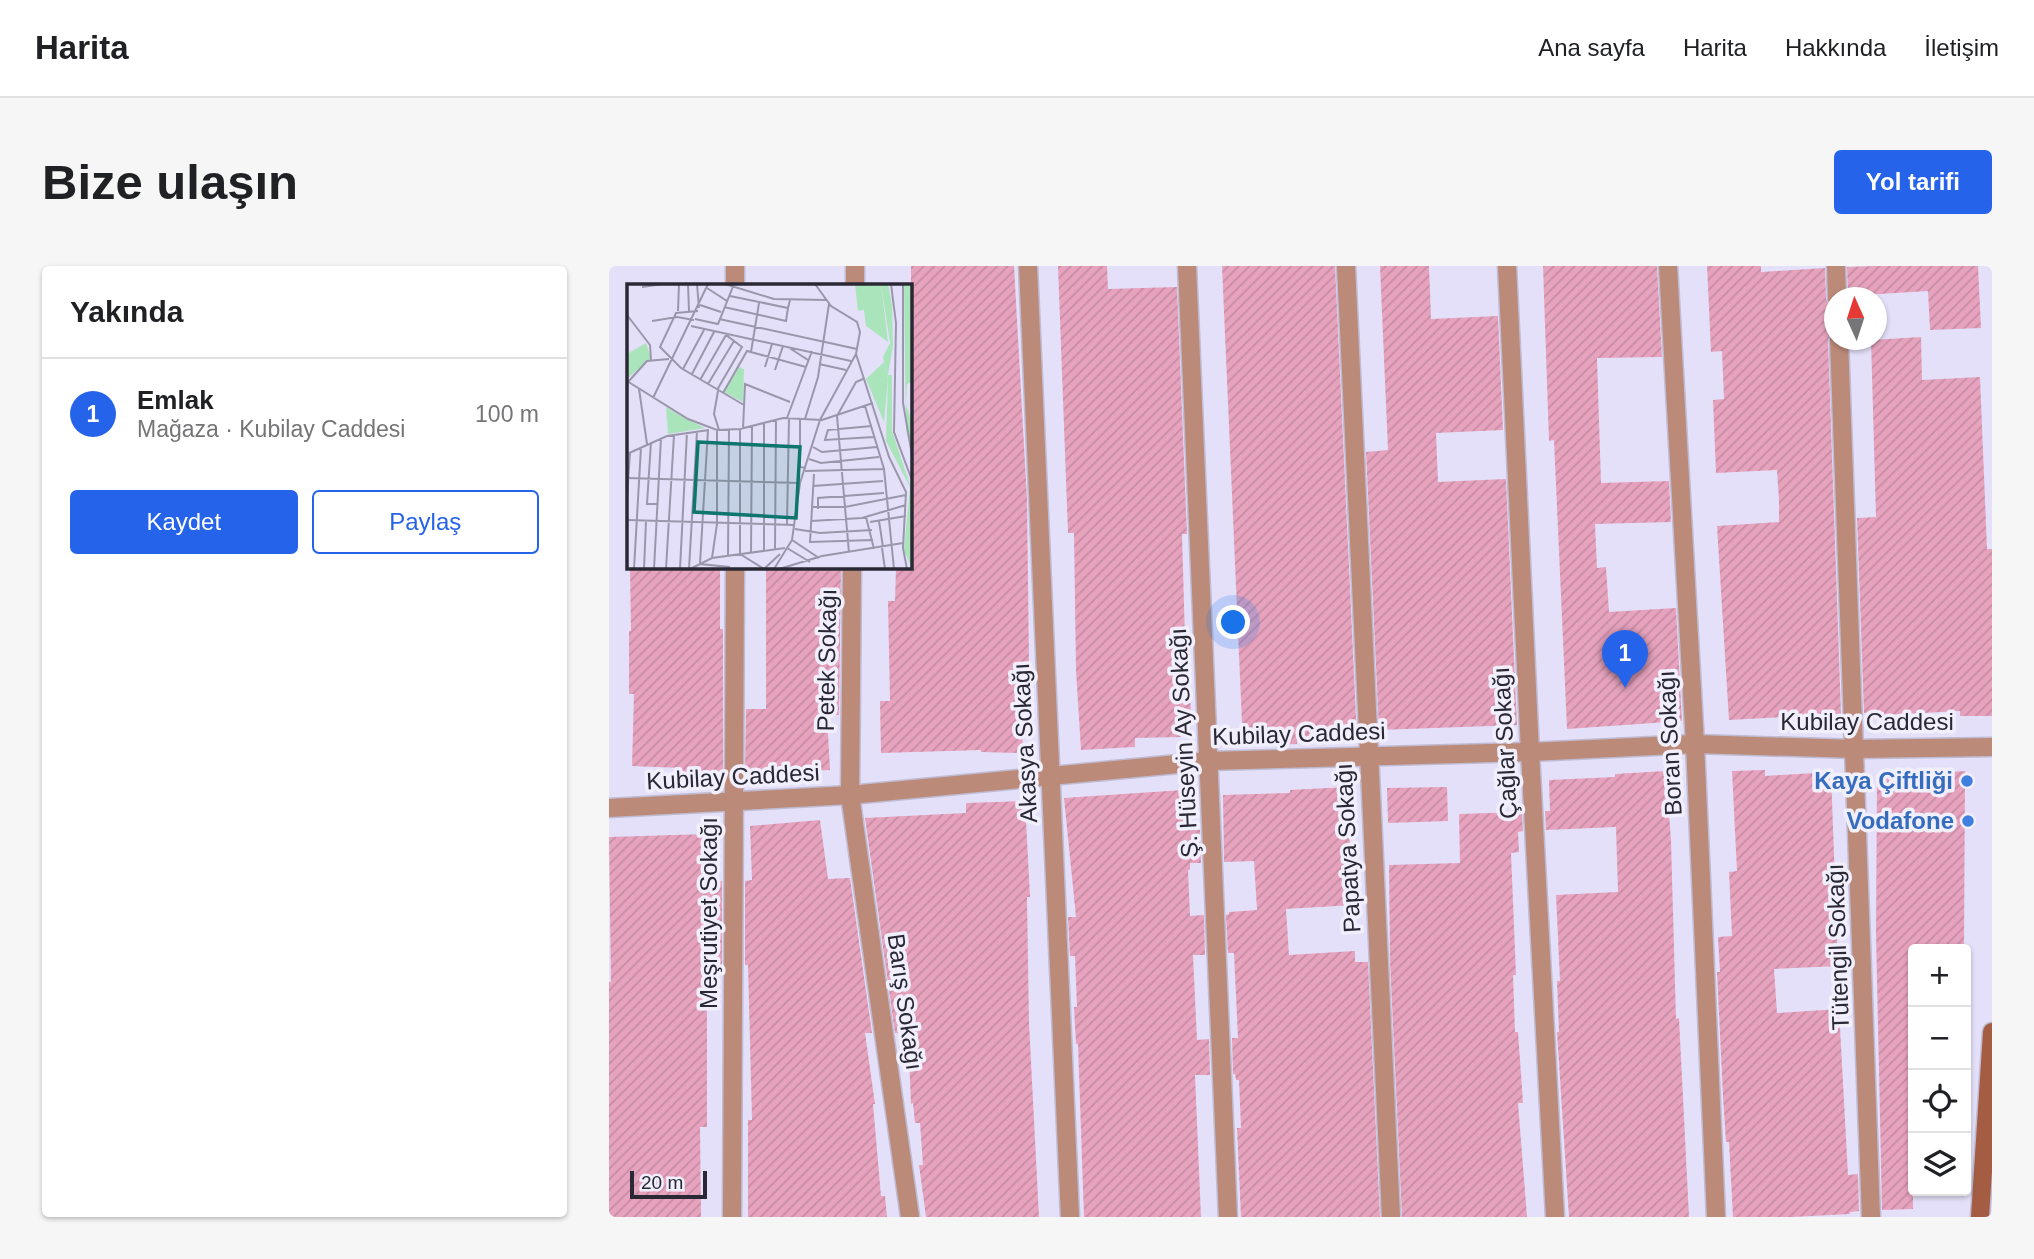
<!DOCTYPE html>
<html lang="tr">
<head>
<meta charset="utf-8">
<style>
	:root { --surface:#fff; --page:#f6f6f6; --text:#202124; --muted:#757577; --line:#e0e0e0; --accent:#2563eb }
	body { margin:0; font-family:Arial,sans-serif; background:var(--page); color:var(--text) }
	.controls { position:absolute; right:21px; bottom:21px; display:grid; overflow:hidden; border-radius:7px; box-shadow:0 2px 5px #0004 }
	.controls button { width:63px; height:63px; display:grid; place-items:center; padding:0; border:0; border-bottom:2px solid var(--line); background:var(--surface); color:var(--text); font:35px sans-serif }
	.compass { position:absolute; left:1215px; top:21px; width:63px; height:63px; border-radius:50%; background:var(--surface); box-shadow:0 2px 5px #0004; rotate:357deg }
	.scale { position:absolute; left:21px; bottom:18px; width:77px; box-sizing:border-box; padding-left:7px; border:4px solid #2a2834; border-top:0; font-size:19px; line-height:24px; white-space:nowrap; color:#2a2834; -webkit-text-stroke:5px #f1effc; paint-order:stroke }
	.you { position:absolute; left:625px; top:357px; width:24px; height:24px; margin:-18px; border:5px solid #fff; border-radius:50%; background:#1a73e8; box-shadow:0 0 0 10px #1a73e833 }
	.badge { display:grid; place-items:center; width:46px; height:46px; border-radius:50%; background:var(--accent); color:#fff; font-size:23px; font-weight:700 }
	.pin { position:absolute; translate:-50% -58px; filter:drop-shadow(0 2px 4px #0008) }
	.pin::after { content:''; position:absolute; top:37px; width:24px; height:21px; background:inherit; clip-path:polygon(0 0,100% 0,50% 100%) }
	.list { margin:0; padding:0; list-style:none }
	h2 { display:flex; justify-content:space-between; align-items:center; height:91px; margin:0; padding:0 28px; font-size:30px }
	h2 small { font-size:23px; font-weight:400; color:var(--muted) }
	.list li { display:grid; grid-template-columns:46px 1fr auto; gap:21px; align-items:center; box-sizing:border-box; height:112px; padding:0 28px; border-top:2px solid var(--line) }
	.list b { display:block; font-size:26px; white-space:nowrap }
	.list p { margin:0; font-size:23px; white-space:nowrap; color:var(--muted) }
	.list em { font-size:23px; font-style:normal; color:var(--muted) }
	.actions { display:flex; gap:14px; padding:21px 28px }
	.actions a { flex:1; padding:16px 0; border:2px solid var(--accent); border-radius:7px; text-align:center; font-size:24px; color:var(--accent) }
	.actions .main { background:var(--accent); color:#fff }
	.icon { flex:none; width:38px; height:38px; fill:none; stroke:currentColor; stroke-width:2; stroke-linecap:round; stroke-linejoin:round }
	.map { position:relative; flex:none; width:1383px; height:951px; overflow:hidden; border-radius:7px }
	header { display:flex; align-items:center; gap:42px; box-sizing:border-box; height:98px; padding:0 35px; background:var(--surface); border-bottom:2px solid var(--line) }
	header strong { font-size:33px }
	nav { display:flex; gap:38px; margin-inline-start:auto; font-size:24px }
	.intro { display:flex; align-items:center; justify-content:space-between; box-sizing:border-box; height:168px; padding:0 42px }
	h1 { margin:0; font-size:49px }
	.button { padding:18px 32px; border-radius:7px; background:var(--accent); color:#fff; font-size:24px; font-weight:700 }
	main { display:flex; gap:42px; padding:0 42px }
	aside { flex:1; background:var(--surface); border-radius:7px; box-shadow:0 2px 5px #0004 }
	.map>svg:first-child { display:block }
	.building { fill:url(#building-hatch) }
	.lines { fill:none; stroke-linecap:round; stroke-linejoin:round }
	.street-casing { stroke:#bfbbd2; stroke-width:21 }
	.secondary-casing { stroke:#bfbbd2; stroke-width:21 }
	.street { stroke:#bc8a78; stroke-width:18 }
	.secondary { stroke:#a45d43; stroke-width:18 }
	.shop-dot { fill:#3f7fe0; stroke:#f1effc; stroke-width:2.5 }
	.labels { text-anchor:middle; stroke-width:7; stroke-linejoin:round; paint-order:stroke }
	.street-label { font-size:24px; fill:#2a2834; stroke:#f1effc }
	.shop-label { font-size:24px; font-weight:bold; fill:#366cbe; stroke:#f1effc; text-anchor:end }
	.inset-road { fill:none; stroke:#9a96ab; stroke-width:2 }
	.view { fill:#0f766e; fill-opacity:0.15; stroke:#0f766e; stroke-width:3.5 }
	.inset-edge { fill:none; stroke:#2a2834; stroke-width:3.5 }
</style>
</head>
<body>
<header>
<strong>Harita</strong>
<nav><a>Ana sayfa</a><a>Harita</a><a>Hakkında</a><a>İletişim</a></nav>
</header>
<div class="intro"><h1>Bize ulaşın</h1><a class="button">Yol tarifi</a></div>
<main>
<aside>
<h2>Yakında<small></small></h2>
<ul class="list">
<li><span class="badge">1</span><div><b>Emlak</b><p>Mağaza · Kubilay Caddesi</p></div><em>100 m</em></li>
</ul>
<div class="actions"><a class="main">Kaydet</a><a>Paylaş</a></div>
</aside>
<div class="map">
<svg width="1383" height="951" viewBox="0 0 1383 951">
	<defs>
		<pattern id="building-hatch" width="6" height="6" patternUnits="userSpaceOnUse" patternTransform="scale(1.75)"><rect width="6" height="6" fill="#e7a3be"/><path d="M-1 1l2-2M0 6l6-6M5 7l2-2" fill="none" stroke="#c68ca4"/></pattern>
	</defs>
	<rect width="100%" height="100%" fill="#e4e0fa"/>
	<g class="building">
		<polygon points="302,0 405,0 418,233 420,398 411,398 414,487 372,486 372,484 272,487 271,435 281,435 279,335 286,335 287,301 301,301"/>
		<polygon points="449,0 498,0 499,23 568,21 578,268 573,268 577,409 580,409 582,447 571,448 572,471 526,472 526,481 472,484 467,404 465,267 459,267"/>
		<polygon points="613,0 726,0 748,472 688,473 688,478 634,480"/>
		<polygon points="771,0 820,0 822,53 889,50 894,164 827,167 829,216 897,213 908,459 770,464 757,186 779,184"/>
		<polygon points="934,0 1048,0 1053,91 988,92 992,217 1060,215 1062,256 986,258 988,302 997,301 1000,346 1067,342 1073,455 958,463 945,174 940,175"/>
		<polygon points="1098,0 1152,0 1152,6 1216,2 1217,32 1220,40 1222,67 1219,74 1232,448 1120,454 1108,260 1170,256 1170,234 1168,204 1107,207 1104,134 1115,133 1113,85 1102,86"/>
		<polygon points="1263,0 1369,0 1372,62 1321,64 1319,25 1239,30 1238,1"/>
		<polygon points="1312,71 1313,114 1371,111 1378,283 1383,283 1383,450 1351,450 1351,445 1275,449 1275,446 1255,447 1248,252 1267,251 1262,74"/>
		<polygon points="21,301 111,301 111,363 114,363 114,505 72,506 72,502 23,500 25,428 20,428 20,365 22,365"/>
		<polygon points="157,301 232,301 230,449 218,449 221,504 154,508 154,505 136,505 137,443 157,443"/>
		<polygon points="1156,504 1156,510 1222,506 1229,700 1165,703 1168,747 1230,743 1239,909 1249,908 1250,945 1241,946 1241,948 1183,951 1124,951 1120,876 1117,876 1114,830 1108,706 1111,706 1109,671 1123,670 1120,606 1128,605 1123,505"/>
		<polygon points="1057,505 1062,575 1067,753 1070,752 1080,951 960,951 948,766 950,766 948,715 951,715 947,629 1009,626 1007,561 937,564 936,545 941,545 940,514 1006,511 1006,508"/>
		<polygon points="1356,505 1355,683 1304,683 1304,943 1273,944 1267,667 1268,511"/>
		<polygon points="738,521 744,639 677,643 680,689 746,685 746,696 759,696 771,951 632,951 628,862 632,862 630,814 627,814 626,808 624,808 623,772 629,772 625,687 619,687 617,649 620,648 620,646 648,644 645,595 615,596 614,529 681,527 681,524"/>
		<polygon points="838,521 839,555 779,557 778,522"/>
		<polygon points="574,524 576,564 591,564 592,597 581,597 581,604 579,604 581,650 595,649 596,689 584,689 588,774 600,773 601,809 586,809 592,951 475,951 469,778 467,778 465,741 468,741 466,690 461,690 459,651 467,651 455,532"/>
		<polygon points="416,535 421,631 418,631 420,757 430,951 317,951 310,899 314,899 311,857 306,857 304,837 302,838 299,766 286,767 256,552 357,547 357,537"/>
		<polygon points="913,546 914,565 909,566 910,586 902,587 907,709 904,709 906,766 909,766 914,837 909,837 918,951 793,951 781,695 780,599 851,597 850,548"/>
		<polygon points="211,554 219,613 241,612 263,767 256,767 266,838 264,838 272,930 276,930 278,951 139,951 139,854 143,854 139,699 136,699 136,615 143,614 141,560"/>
		<polygon points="98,568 100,615 113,615 113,700 98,700 98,861 91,861 92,951 0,951 0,716 2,716 0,571"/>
	</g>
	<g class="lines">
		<g class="street-casing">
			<g id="street">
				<polyline points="126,0 126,19"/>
				<polyline points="419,0 461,951"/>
				<polyline points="578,0 619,951"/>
				<polyline points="737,0 782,951"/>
				<polyline points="898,0 921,486 946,951"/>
				<polyline points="1059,0 1086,478 1107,951"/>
				<polyline points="1227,0 1228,32"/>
				<polyline points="246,19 246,0"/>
				<polyline points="1230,74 1262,951"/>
				<polyline points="243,301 241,529 301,951"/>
				<polyline points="0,542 241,529 601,495 921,486 1086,478 1246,483 1383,481"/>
				<polyline points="123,951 126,301"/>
			</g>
		</g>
		<g class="secondary-casing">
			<polyline id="secondary" points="1371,951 1383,766"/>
		</g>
		<use href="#street" class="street"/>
		<use href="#secondary" class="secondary"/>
	</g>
	<g class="shop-dot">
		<circle cx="1358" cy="515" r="7"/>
		<circle cx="1359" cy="555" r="7"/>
	</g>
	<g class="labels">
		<g class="street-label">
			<text transform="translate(218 394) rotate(-89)" y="8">Petek Sokağı</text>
			<text x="1258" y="464">Kubilay Caddesi</text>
			<text transform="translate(690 468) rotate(-2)" y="8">Kubilay Caddesi</text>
			<text transform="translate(416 477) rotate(-93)" y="8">Akasya Sokağı</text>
			<text transform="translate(575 477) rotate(-93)" y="8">Ş. Hüseyin Ay Sokağı</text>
			<text transform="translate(896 477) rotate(-93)" y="8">Çağlar Sokağı</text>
			<text transform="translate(1061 477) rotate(-93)" y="8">Boran Sokağı</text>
			<text transform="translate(124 511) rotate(-3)" y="8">Kubilay Caddesi</text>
			<text transform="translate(739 582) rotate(-93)" y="8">Papatya Sokağı</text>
			<text transform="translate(100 647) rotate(-90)" y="8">Meşrutiyet Sokağı</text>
			<text transform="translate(1229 681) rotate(-92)" y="8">Tütengil Sokağı</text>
			<text transform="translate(296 736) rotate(82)" y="8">Barış Sokağı</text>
		</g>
		<g class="shop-label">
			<text x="1344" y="523">Kaya Çiftliği</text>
			<text x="1345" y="563">Vodafone</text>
		</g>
	</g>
	<g transform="translate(18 18)">
		<rect width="285" height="285" fill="#e4e0fa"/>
		<path d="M 254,0 L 261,0 L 265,21 L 266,61 L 261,91 L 265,91 L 265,147 L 285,207 L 259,157 L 261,95 L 256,73 L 263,59 Z" fill="#aae4bb"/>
		<path d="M 277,0 L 286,0 L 285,98 L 280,100 L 279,120 L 285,138 L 285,171 L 279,146 ZM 283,203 L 286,207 L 285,285 L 277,266 Z" fill="#aae4bb"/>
		<path d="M 228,0 L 254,0 L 261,58 L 239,42 L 237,26 L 231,27 ZM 257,78 L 261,95 L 257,138 L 239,95 ZM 112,83 L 117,85 L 116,118 L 97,108 ZM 39,123 L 57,134 L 78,144 L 41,150 Z" fill="#aae4bb"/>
		<path d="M 19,59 L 24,74 L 1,94 L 0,70 Z" fill="#aae4bb"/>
		<path class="inset-road" d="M 61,0 L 62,27M 70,0 L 72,24M 98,0 L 147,15 L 199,16M 264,0 L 269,39 L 267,148 L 286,199M 276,0 L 276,119 L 286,177M 15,3 L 36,0M 80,4 L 100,17M 103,12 L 161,24 L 163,16M 73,21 L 94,28M 97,23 L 159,37 L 161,24M 51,27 L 52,0M 71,27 L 49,29 L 33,63 L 54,84 L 117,121M 0,31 L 23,61 L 24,76M 68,35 L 91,40 L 107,0M 92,35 L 230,65M 25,37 L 50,33 L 67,36M 64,42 L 224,77M 161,63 L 181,76M 124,68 L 132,19M 229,70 L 262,173 L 279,208 L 276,264 L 280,285M 192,80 L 219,86M 138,83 L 145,60M 56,85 L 77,46M 148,86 L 156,62M 65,90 L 87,48M 73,96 L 99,51 L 115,63 L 90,106M 0,97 L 61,135 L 90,146 L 113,145 L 156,134 L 195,136 L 246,119M 1,98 L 20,77 L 42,75M 81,100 L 107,57M 12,105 L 20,160M 91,107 L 87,130 L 92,146M 96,109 L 120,67 L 179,83M 26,114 L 81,0M 238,122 L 257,185 L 267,285M 160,134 L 185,67M 173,135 L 173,183 L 179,184M 178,135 L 191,93 L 202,20M 245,142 L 201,146 L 198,156 L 247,153M 113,145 L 113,270 L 137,285M 116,145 L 118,100 L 163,118M 81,146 L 73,280 L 103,283M 24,158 L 20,220 L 31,220M 186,163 L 195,168 L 250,163M 0,170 L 40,152 L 82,146M 182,175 L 194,179 L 252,173M 178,187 L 257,185M 187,190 L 183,258 L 246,256M 0,194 L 173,199M 186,202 L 256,197M 0,213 L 3,169M 184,223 L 218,223 L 279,211M 191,225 L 191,214 L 257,209M 239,233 L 247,265M 0,236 L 167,241M 184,237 L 235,234 L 279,221M 252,237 L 256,263M 243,238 L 279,232M 160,240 L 162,134M 168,245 L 193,249 L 245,246M 165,256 L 192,274M 160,264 L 183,278M 255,264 L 258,285M 148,265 L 149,135M 137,268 L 137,139M 124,269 L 125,142M 222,269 L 210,132 L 229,98 L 236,95M 101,272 L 102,146M 85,274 L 90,240 L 90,146M 7,285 L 14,163M 17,285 L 19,237M 27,285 L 34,154M 39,285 L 47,151M 53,285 L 60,148M 62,285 L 70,147M 63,285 L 85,274 L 158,264M 137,285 L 153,270M 147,285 L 165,256 L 173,199 L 193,136 L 229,70 L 233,48 L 230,38 L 204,22 L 188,0M 152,285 L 195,272 L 276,259"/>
		<path class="view" d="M 71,158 L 173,163 L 169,234 L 67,228 Z"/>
		<rect width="285" height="285" class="inset-edge"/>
	</g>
</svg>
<div class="controls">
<button>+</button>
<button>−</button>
<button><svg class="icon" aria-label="locate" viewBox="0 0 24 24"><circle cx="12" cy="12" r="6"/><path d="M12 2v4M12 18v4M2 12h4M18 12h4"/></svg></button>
<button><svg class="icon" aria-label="layers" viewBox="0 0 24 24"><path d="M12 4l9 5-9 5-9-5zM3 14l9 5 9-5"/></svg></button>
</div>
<svg class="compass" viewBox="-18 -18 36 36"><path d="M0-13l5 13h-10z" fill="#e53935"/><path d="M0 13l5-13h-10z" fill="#757577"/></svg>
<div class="scale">20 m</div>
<div class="you"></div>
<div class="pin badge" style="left:1016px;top:422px">1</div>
</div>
</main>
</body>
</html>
